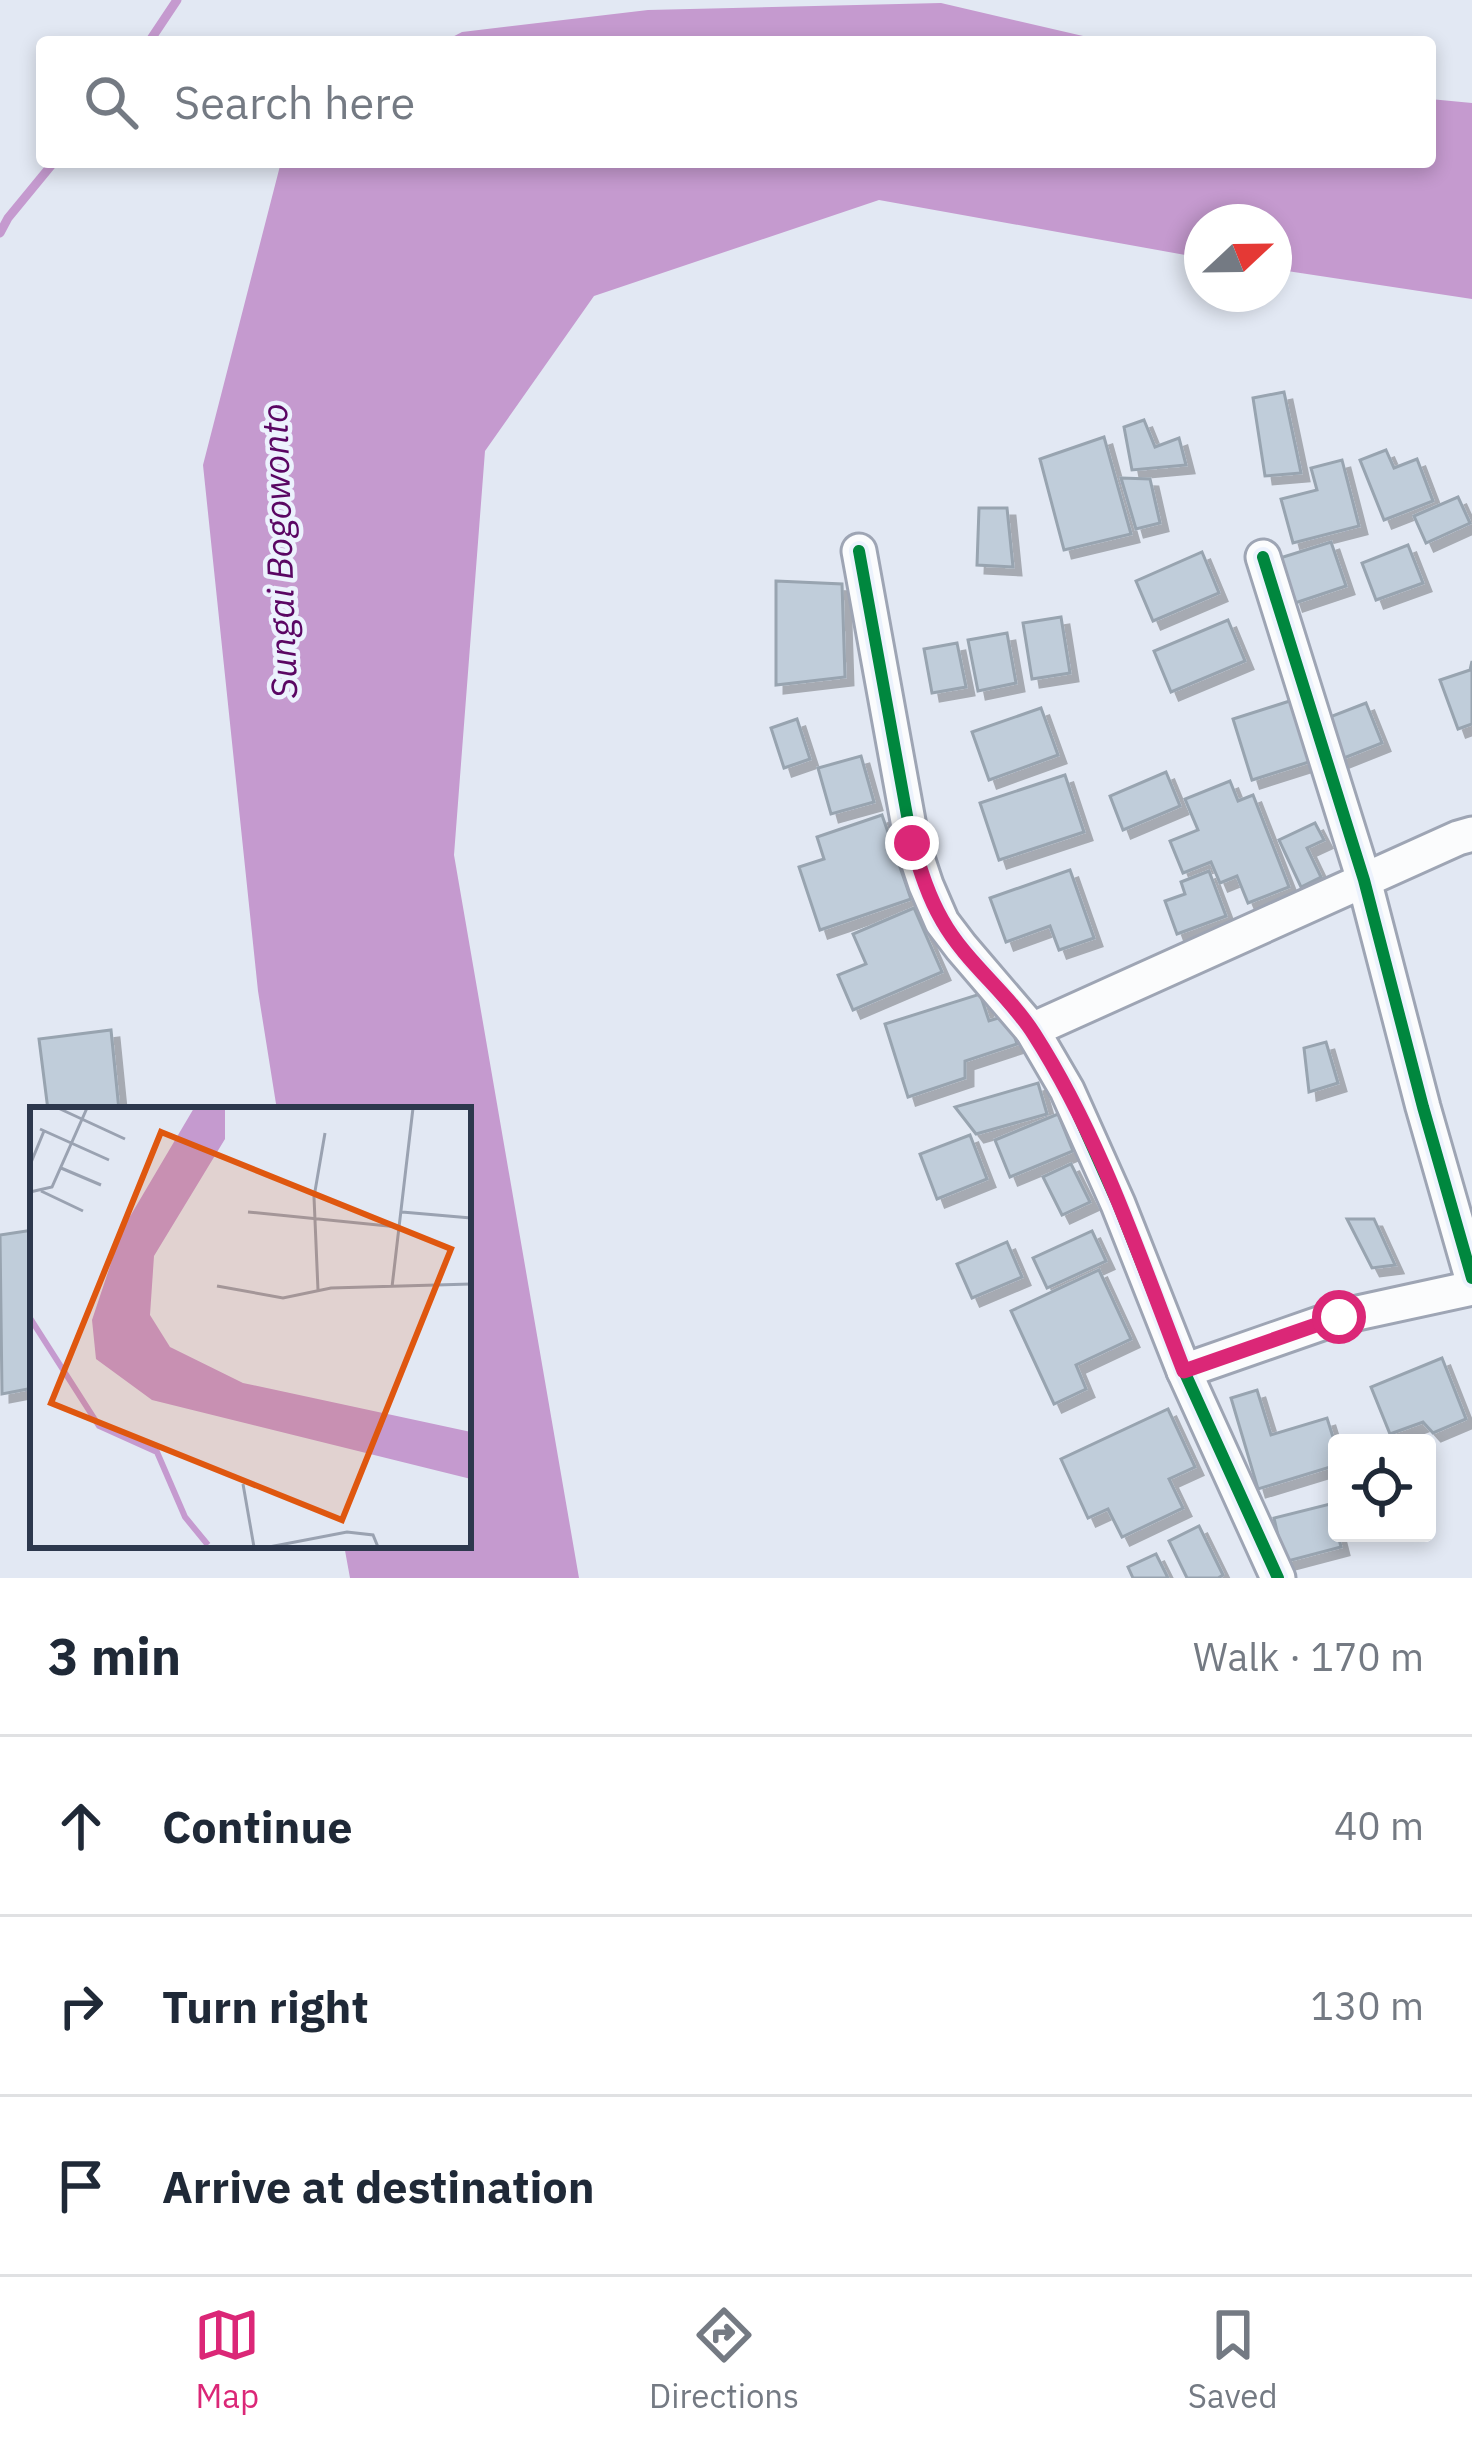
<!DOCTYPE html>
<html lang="en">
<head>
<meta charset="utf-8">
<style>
	:root { --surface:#fff; --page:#f6f6f7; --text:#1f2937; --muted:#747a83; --line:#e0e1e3; --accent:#db2777 }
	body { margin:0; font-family:"IBM Plex Sans",sans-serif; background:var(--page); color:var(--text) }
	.controls { position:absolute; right:36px; bottom:36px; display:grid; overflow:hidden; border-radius:12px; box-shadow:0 6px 18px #0003 }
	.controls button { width:108px; height:108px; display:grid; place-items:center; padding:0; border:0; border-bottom:3px solid var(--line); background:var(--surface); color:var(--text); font:60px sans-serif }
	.compass { position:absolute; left:1184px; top:204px; width:108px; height:108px; border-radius:50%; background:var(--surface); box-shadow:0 6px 18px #0003; rotate:68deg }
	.stop { position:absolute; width:36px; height:36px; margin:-27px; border:9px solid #db2777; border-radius:50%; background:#fff }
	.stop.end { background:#db2777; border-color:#fff; box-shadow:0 3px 12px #0008 }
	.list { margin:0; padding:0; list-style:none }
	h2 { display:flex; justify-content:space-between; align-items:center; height:156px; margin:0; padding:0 48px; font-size:51px }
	h2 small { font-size:39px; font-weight:400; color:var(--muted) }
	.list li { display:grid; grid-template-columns:78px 1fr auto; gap:36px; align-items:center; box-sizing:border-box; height:180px; padding:0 48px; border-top:3px solid var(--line) }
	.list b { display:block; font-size:45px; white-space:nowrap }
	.list em { font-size:39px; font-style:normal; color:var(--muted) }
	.icon { flex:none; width:66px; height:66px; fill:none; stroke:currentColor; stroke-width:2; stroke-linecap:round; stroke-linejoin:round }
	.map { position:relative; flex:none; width:1472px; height:1578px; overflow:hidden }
	.search { position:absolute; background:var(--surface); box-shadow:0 6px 18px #0003; left:36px; right:36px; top:36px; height:132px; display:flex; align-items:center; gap:30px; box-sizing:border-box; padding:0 42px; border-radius:12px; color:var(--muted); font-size:45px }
	.sheet { height:696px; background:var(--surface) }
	nav { display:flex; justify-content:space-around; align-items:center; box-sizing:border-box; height:168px; border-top:3px solid var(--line); background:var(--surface); font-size:33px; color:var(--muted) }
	nav a { display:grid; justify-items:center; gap:6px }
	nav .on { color:var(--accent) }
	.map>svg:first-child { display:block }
	.water { fill:#c59acf }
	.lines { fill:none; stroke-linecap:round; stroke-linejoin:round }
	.stream { stroke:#c59acf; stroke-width:9 }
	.building { fill:#c0cdda; stroke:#98a4b0; stroke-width:3; filter:url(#shadow) }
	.minor-casing { stroke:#9ea5b4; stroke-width:39 }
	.minor { stroke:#fbfcfd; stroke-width:33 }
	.cycleway-casing { stroke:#ecf2fd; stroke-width:20 }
	.cycleway { stroke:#00873e; stroke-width:12 }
	.route { stroke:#db2777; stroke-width:15 }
	.labels { text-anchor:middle; stroke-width:9; stroke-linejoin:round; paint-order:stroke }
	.water-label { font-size:36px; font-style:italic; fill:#5a0663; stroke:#ecf2fd }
	.inset-river { fill:none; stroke:#c59acf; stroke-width:6 }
	.inset-road { fill:none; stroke:#9aa2b1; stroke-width:3 }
	.view { fill:#df570f; fill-opacity:0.15; stroke:#df570f; stroke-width:6 }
	.inset-edge { fill:none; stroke:#2d384d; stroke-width:6 }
</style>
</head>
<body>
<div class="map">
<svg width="1472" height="1578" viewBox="0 0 1472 1578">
	<defs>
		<filter id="shadow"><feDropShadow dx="8" dy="8" stdDeviation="0" flood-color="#0004"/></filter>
	</defs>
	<rect width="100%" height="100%" fill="#e2e8f3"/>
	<g class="water">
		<polygon points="941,3 1109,42 443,42 462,32 648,10"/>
		<polygon points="1430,99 1472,103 1472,299 1274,269 1274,222 1202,222 1202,258 879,200 594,296 485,451 454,855 579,1578 350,1578 344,1545 468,1545 468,1110 277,1110 258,991 203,465 281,162 1430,162"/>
	</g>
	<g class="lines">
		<g class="stream">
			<polyline points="149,42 177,0"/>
			<polyline points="0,233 8,218 54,162"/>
		</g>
	</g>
	<g class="building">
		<polygon points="1284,392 1301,473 1265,476 1253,398"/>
		<polygon points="1144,420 1155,447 1179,438 1186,465 1132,470 1124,427"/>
		<polygon points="1104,437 1131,534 1064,550 1040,459"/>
		<polygon points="1386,450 1394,468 1417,459 1433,501 1384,520 1360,460"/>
		<polygon points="1342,460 1359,526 1293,543 1281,499 1317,490 1311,468"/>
		<polygon points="1121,478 1150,479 1160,523 1136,529"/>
		<polygon points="1458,497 1470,523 1426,543 1414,516"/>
		<polygon points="979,508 1007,508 1013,567 977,565"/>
		<polygon points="1331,542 1346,586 1295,603 1280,558"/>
		<polygon points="1408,545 1423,583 1376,600 1362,563"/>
		<polygon points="1202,552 1219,593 1153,621 1136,581"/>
		<polygon points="776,581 842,584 845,677 776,685"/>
		<polygon points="1061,617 1070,673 1032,679 1023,623"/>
		<polygon points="1228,620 1245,661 1171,692 1154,651"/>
		<polygon points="1007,633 1016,683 978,691 968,640"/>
		<polygon points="957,643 966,687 932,693 924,649"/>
		<polygon points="1472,661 1472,724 1458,729 1440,680 1470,670"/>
		<polygon points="1293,700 1312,761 1252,780 1233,719"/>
		<polygon points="1366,703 1382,743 1339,760 1322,720"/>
		<polygon points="1041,708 1058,755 989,780 972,732"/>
		<polygon points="797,719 810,759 784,768 771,728"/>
		<polygon points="861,756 874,802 831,814 818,768"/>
		<polygon points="1166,772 1180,806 1123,830 1110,796"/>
		<polygon points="1065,775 1084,832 999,860 980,803"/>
		<polygon points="1230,781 1238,801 1253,795 1289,887 1248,903 1237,876 1220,883 1211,862 1183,873 1170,841 1198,830 1185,799"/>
		<polygon points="882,815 911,899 820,930 799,867 824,859 817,837"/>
		<polygon points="1315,823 1324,840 1307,848 1321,877 1301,887 1279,840"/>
		<polygon points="1070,870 1094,938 1059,950 1050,926 1006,942 990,898"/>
		<polygon points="1209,871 1226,916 1177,934 1165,901 1185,894 1181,882"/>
		<polygon points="914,908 942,972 853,1010 838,975 866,964 853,934"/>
		<polygon points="980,994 989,1021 1008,1015 1017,1044 965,1061 965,1078 908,1097 885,1024"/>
		<polygon points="111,1030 119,1110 48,1110 39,1039"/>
		<polygon points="1326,1042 1338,1083 1309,1092 1304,1048"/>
		<polygon points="1038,1083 1047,1114 976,1134 955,1107"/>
		<polygon points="1058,1114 1073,1151 1010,1177 995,1140"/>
		<polygon points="970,1135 987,1179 937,1199 920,1154"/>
		<polygon points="1071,1164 1090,1202 1062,1215 1043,1177"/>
		<polygon points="1347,1219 1374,1219 1395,1265 1372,1268"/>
		<polygon points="33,1230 33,1388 2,1394 0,1235"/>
		<polygon points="1092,1231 1106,1261 1047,1288 1033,1258"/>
		<polygon points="1007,1242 1022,1277 972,1298 957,1264"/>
		<polygon points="1099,1270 1131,1339 1076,1365 1086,1389 1054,1404 1011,1311"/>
		<polygon points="1442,1358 1466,1419 1433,1433 1423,1422 1390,1434 1371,1387"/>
		<polygon points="1257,1390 1271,1435 1327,1418 1337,1450 1337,1465 1258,1489 1231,1398"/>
		<polygon points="1168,1409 1195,1467 1169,1479 1183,1508 1122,1537 1108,1509 1088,1518 1061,1459"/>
		<polygon points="1330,1504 1341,1547 1284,1562 1274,1518"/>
		<polygon points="1199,1526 1223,1575 1218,1578 1187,1578 1169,1541"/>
		<polygon points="1156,1554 1168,1578 1133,1578 1128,1567"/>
	</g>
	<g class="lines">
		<g class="minor-casing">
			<g id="minor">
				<polyline points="859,551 912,843 926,885 942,922 961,947 1032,1030 1067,1090 1118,1204 1184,1371 1278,1578"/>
				<polyline points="1263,557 1364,880 1423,1107 1472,1278"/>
				<polyline points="1032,1030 1458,838 1472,834"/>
				<polyline points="1184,1371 1339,1317 1472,1288"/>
			</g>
		</g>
		<use href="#minor" class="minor"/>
		<g class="cycleway-casing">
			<g id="cycleway">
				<polyline points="859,551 912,843 926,885 942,922 961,947 1032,1030 1067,1090 1118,1204 1184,1371 1278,1578"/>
				<polyline points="1263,557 1364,880 1423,1107 1472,1278"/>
			</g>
		</g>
		<use href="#cycleway" class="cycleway"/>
	</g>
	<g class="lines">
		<path class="route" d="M 912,843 C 920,869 928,896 942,920 C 966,963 1008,993 1034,1034 C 1100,1137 1140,1258 1184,1371 L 1339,1317"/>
	</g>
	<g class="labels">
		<g class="water-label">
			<text transform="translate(279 551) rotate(-92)" y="13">Sungai Bogowonto</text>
		</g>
	</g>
	<g transform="translate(30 1107)">
		<rect width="441" height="441" fill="#e2e8f3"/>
		<path d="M 164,1 L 195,1 L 195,32 L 124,149 L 120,208 L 140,240 L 213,276 L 441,325 L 441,372 L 122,293 L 66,252 L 62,213 L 92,123 Z" fill="#c59acf"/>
		<path class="inset-river" d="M 0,211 L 69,319 L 127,345 L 155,410 L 178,438"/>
		<path class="inset-road" d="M 28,1 L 95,32M 10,22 L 79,53M 0,58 L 14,24M 31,61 L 71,78M 11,84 L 53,104M 0,85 L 22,80 L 57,1M 218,105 L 368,120M 372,105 L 441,111M 187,179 L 253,191 L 301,181 L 441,177M 362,180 L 383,1M 288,183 L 284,90 L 295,26M 213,377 L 224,440M 143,440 L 198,440M 239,440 L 317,425 L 343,428 L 348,440"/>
		<path class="view" d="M 131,25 L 421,142 L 312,413 L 21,296 Z"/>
		<rect width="441" height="441" class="inset-edge"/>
	</g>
</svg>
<div class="controls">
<button><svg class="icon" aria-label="locate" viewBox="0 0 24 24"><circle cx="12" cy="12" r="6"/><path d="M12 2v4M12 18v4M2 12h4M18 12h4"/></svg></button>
</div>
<svg class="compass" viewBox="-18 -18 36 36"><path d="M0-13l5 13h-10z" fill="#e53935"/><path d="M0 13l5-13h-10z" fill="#747a83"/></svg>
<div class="stop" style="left:1339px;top:1317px"></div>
<div class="stop end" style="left:912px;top:843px"></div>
<div class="search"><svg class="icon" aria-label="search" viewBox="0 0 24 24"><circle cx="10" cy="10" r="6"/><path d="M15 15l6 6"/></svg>Search here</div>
</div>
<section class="sheet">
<h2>3 min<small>Walk · 170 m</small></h2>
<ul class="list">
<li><svg class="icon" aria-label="ahead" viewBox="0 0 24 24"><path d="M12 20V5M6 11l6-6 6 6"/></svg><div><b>Continue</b></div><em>40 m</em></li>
<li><svg class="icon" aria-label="right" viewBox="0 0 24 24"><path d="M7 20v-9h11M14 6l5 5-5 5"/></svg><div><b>Turn right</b></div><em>130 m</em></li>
<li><svg class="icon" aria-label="arrive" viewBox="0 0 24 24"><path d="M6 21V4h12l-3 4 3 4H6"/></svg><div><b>Arrive at destination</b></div></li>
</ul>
</section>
<nav>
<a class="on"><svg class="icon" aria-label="map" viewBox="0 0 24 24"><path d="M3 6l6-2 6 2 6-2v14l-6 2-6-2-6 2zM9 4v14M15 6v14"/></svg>Map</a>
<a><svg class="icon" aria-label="directions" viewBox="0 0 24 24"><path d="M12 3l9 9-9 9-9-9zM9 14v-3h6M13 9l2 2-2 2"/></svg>Directions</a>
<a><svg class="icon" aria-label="saved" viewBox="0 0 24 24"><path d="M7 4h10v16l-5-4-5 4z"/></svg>Saved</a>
</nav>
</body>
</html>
